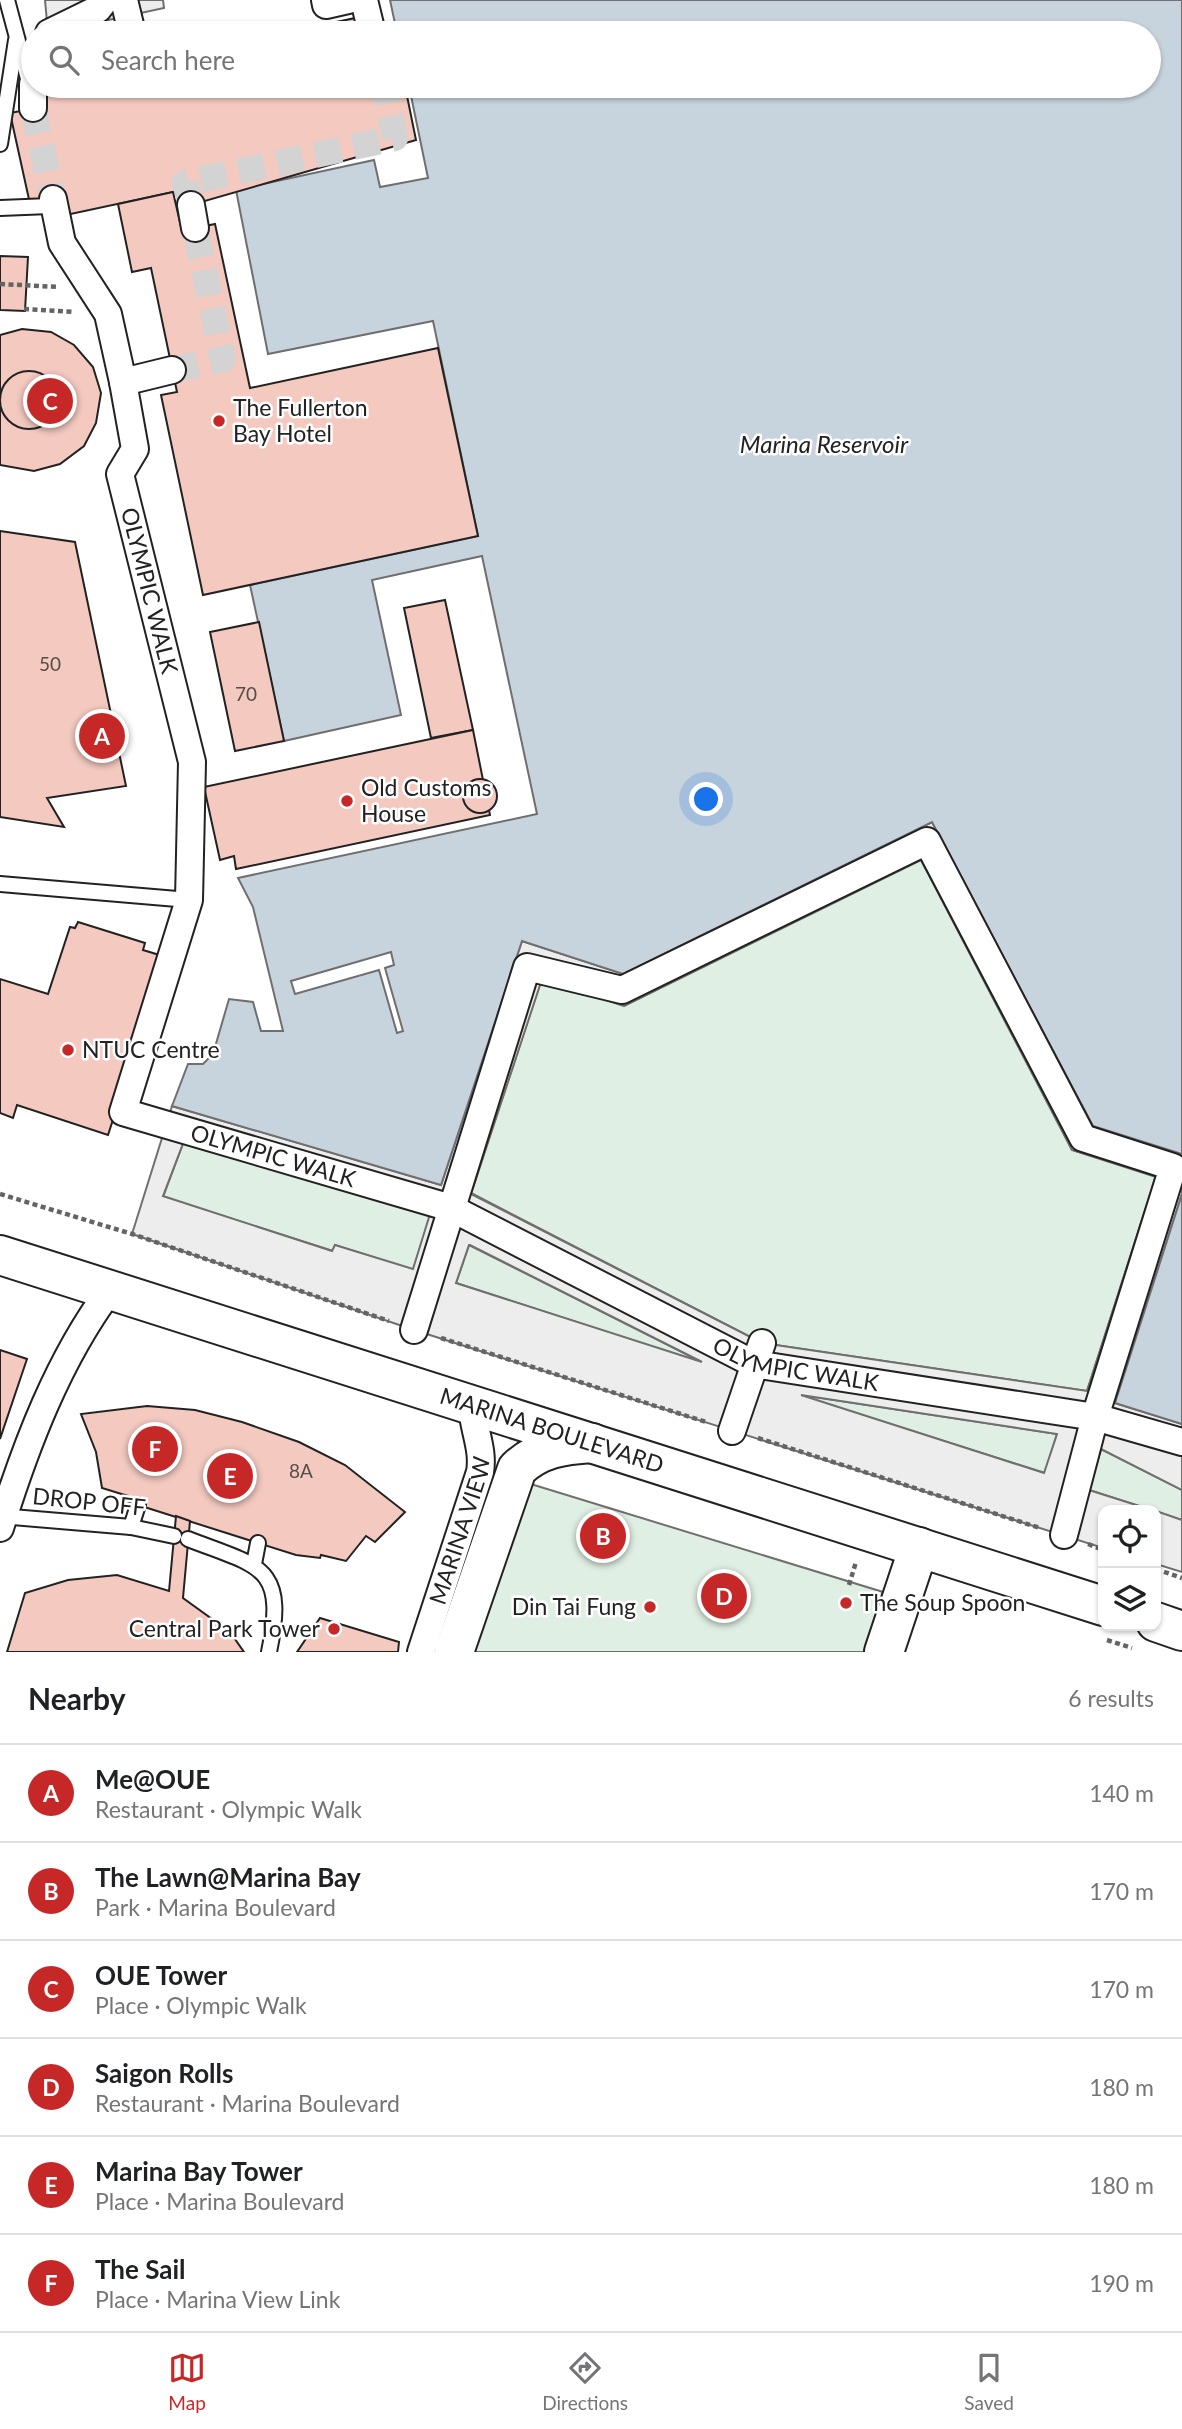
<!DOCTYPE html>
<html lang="en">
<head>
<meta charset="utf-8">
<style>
	:root { --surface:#fff; --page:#f2f2f2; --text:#202124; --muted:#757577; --line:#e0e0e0; --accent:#c62828 }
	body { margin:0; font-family:Lato,sans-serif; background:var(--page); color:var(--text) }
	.controls { position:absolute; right:21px; bottom:21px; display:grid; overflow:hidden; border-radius:14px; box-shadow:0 2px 5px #0004 }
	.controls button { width:63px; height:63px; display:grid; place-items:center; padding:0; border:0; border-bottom:2px solid var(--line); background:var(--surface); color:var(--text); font:35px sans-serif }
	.you { position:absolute; left:707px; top:800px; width:24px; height:24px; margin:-18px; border:5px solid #fff; border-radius:50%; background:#1a73e8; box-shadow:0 0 0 10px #1a73e833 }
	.badge { display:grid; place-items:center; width:46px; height:46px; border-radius:50%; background:var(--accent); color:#fff; font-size:23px; font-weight:700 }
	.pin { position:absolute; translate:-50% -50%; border:4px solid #fff; box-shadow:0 2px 7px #0006 }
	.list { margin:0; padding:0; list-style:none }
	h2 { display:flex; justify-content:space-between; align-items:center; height:91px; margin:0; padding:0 28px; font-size:30px }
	h2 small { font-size:23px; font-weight:400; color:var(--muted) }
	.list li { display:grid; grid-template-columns:46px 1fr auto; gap:21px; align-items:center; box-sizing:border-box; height:98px; padding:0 28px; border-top:2px solid var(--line) }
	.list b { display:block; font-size:26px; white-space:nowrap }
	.list p { margin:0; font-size:23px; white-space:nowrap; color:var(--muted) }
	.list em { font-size:23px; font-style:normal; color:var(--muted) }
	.icon { flex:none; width:38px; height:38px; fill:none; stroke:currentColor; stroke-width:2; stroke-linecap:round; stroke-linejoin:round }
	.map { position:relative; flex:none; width:1182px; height:1652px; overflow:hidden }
	.search { position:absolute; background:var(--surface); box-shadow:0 2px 5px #0004; left:21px; right:21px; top:21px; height:77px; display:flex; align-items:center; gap:18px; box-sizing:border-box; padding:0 24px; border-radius:38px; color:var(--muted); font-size:26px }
	.sheet { height:679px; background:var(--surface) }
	nav { display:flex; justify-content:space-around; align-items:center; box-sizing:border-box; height:98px; border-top:2px solid var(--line); background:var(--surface); font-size:19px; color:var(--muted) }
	nav a { display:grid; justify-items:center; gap:4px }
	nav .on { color:var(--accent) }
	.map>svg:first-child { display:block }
	.green { fill:#e0efe3; stroke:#6f6f6f; stroke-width:2 }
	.parking { fill:#ededed; stroke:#6f6f6f; stroke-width:2; fill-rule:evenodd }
	.water { fill:#c7d3dd; stroke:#6f6f6f; stroke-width:2 }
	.pier { fill:#fff; stroke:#6f6f6f; stroke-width:2 }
	.building { fill:#f3c9c0; stroke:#222; stroke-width:2 }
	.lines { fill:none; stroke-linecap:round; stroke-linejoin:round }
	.street-tunnel { stroke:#d3d3d3; stroke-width:26; stroke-dasharray:26 13; stroke-linecap:butt }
	.lane-casing { stroke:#222; stroke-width:18 }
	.street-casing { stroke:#222; stroke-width:30 }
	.secondary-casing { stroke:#222; stroke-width:42 }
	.primary-casing { stroke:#222; stroke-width:42 }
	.path { stroke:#646464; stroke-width:4.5; stroke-dasharray:5 3.5; stroke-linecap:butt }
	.lane { stroke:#fff; stroke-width:14 }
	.street { stroke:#fff; stroke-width:26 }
	.secondary { stroke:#fff; stroke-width:38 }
	.primary { stroke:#fff; stroke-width:38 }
	.poi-dot { fill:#c62828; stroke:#fff; stroke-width:2.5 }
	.labels { text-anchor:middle; stroke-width:5; stroke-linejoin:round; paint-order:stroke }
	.number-label { font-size:19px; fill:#564c4a }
	.poi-label { font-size:23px; fill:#222; stroke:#fff; text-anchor:start }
	.street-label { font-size:23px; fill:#222; stroke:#fff }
	.water-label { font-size:24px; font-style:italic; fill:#222; stroke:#fff }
</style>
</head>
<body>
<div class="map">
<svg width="1182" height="1652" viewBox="0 0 1182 1652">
	<rect width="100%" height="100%" fill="#fff"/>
	<g class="green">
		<polygon points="921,859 1072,1150 1156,1176 1087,1391 762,1343 471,1193 542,978 624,1006"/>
		<polygon points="184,1141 431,1214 413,1270 335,1245 333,1251 163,1197"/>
		<polygon points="469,1245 708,1365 456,1283"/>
		<polygon points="795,1394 1057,1434 1045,1473"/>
		<polygon points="1101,1449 1182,1490 1182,1520 1089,1490"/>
		<polygon points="521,1481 883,1592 864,1652 465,1652"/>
	</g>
	<g class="parking">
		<polygon points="45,0 163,0 164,8 48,33"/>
		<path d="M 932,822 L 1093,1126 L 1182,1154 L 1182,1194 L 1115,1403 L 1182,1424 L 1182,1490 L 1101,1449 L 1089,1490 L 1152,1510 L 1103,1510 L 1103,1548 L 414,1330 L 132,1234 L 172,1106 L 441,1185 L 522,941 L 623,974 ZM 921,860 L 1072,1150 L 1156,1177 L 1087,1391 L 762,1343 L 471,1194 L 542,979 L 624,1006 ZM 184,1141 L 430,1214 L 413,1269 L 335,1245 L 332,1251 L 163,1196 ZM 469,1245 L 470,1245 L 702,1362 L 456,1283 ZM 801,1395 L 1057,1434 L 1044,1473 Z"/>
		<polygon points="1156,1511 1182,1520 1182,1572 1156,1564"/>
	</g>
	<g class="water">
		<polygon points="390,0 1182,0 1182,1154 1093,1126 932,822 623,974 522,941 441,1185 172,1106 188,1064 203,1064 213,1054 229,999 253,1002 261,1031 283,1031 253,907 238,878 537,814 482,556 372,580 401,715 284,741 250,585 478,536 433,321 268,354 236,190 374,160 380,187 428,178 409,86 1149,86 1149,33 397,33"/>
		<polygon points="1182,1194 1182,1424 1115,1403"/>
	</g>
	<polygon class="pier" points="391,952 394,965 385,968 403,1031 397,1033 379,970 295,994 291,981"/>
	<g class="building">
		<polygon points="360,17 368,33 285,33"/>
		<polygon points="113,23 115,33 74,33 74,32"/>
		<polygon points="59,86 405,86 416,140 191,205 173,192 66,215 30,204 10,113 42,107 38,90"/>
		<polygon points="173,192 182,231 215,224 250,388 438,348 478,536 203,595 161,395 177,392 151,268 132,272 118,204"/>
		<polygon points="0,256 28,257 25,311 0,310"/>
		<polygon points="22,329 51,332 74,345 93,367 101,393 96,423 84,446 60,464 34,471 0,465 0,335"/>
		<circle cx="29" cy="400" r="29"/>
		<polygon points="0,531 75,542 126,786 47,798 64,827 0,817"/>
		<polygon points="445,600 473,730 431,738 404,608"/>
		<polygon points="259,622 284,741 235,751 210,632"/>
		<polygon points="473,730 490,815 236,869 234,856 220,860 204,787"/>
		<circle cx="480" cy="796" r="17"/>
		<polygon points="78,922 145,943 143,950 166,957 108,1135 17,1105 13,1118 0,1113 0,979 48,994 70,927 75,928"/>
		<polygon points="0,1350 27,1359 0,1439"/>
		<polygon points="147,1406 195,1410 242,1422 299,1442 345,1465 405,1512 375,1542 366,1536 346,1561 321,1555 320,1558 296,1555 138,1505 127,1501 128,1496 102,1488 96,1452 81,1414"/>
		<polygon points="176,1516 190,1521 183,1598 230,1632 244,1652 7,1652 25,1593 68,1580 117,1575 169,1591"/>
		<polygon points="320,1618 399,1642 398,1652 297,1652"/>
	</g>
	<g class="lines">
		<g class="street-tunnel">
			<polyline points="33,108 53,199"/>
			<polyline points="191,205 185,183 395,138 384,86"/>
			<polyline points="172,370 223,359 195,228"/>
		</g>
		<g class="lane-casing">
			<g id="lane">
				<polyline points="7,0 31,90"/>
				<polyline points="0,144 16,40"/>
				<polyline points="0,208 50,206 57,200"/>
				<polyline points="0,884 189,900"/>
				<polyline points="0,1516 131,1527 174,1536"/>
				<polyline points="131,1527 138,1505"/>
				<path d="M 188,1539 C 260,1567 287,1565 269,1652"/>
				<polyline points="254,1564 258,1543"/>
			</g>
		</g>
		<g class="street-casing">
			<g id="street">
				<polyline points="124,0 132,33"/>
				<polyline points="325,0 326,5 348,0"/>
				<polyline points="364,0 372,33"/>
				<polyline points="49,33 98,9 105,0"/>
				<polyline points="33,108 33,84"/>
				<polyline points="53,199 62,243 108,314 123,382"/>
				<polyline points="191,205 195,228"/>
				<path id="s1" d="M 172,370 L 123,382 L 135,449 L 120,474 L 192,762 L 189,900 L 123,1112 L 451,1208 L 754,1364 L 1095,1417 L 1182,1442"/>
				<polyline points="414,1330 527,967 622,990 927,841 1083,1138 1173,1167 1095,1417 1064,1535"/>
				<polyline points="732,1431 762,1343"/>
				<path d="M 0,1528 C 26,1445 58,1360 110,1290"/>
				<path id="s2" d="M 421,1652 L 480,1472 C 484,1449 473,1429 472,1406"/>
			</g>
		</g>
		<g class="secondary-casing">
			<g id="secondary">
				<path d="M 454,1652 L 517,1469 C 539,1448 563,1445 592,1443"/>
				<polyline points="884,1652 919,1547"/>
			</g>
		</g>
		<g class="primary-casing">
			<g id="primary">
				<path id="s3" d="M 0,1255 L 1103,1606"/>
				<polyline points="1156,1622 1182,1631"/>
			</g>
		</g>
		<g class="path">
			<polyline points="0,284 59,287"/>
			<polyline points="24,309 74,312"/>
			<polyline points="0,1194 132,1234 389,1321"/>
			<polyline points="441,1338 706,1422"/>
			<polyline points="758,1438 1040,1528"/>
			<polyline points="1088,1544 1103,1550"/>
			<polyline points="1156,1569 1182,1578"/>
			<polyline points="849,1585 856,1562"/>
			<polyline points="1107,1640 1132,1648"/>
		</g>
		<use href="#lane" class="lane"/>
		<use href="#street" class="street"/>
		<use href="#secondary" class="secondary"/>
		<use href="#primary" class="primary"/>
	</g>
	<g class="poi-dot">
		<circle cx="219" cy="421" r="7"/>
		<circle cx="347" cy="801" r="7"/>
		<circle cx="68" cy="1050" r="7"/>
		<circle cx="846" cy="1603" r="7"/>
		<circle cx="650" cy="1607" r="7"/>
		<circle cx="334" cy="1629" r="7"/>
	</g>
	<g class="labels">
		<g class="number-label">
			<text x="50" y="671">50</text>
			<text x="246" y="701">70</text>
			<text x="301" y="1478">8A</text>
		</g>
		<g class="poi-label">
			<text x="233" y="416">The Fullerton<tspan x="233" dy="26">Bay Hotel</tspan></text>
			<text x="361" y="796">Old Customs<tspan x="361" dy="26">House</tspan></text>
			<text x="82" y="1058">NTUC Centre</text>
			<text x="860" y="1611">The Soup Spoon</text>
			<text x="636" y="1615" text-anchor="end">Din Tai Fung</text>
			<text x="320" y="1637" text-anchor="end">Central Park Tower</text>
		</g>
		<g class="street-label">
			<text dy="8" stroke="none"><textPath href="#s1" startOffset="268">OLYMPIC WALK</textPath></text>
			<text dy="8" stroke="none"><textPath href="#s1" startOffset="961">OLYMPIC WALK</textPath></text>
			<text dy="8" stroke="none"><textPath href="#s1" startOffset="1528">OLYMPIC WALK</textPath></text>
			<text dy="8" stroke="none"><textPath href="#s3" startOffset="579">MARINA BOULEVARD</textPath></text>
			<text transform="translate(89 1502) rotate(6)" y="8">DROP OFF</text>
			<text dy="8" stroke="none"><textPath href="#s2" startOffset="128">MARINA VIEW</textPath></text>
		</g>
		<g class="water-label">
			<text x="824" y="453">Marina Reservoir</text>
		</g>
	</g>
</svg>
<div class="controls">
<button><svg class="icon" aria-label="locate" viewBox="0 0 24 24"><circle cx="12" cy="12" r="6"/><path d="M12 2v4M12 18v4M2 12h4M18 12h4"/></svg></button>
<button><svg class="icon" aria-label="layers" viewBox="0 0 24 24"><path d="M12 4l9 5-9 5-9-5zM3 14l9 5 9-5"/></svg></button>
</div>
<div class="you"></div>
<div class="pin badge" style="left:102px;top:736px">A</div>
<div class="pin badge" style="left:603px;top:1536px">B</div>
<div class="pin badge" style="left:50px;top:401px">C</div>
<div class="pin badge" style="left:724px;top:1596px">D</div>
<div class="pin badge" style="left:230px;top:1476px">E</div>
<div class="pin badge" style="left:155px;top:1449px">F</div>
<div class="search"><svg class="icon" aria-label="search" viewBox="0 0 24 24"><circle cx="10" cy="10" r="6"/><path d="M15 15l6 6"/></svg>Search here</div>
</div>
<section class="sheet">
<h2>Nearby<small>6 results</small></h2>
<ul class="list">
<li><span class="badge">A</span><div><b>Me@OUE</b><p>Restaurant · Olympic Walk</p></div><em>140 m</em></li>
<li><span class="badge">B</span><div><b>The Lawn@Marina Bay</b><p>Park · Marina Boulevard</p></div><em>170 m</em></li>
<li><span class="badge">C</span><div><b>OUE Tower</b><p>Place · Olympic Walk</p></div><em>170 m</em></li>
<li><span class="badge">D</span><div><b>Saigon Rolls</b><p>Restaurant · Marina Boulevard</p></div><em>180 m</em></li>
<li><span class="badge">E</span><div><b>Marina Bay Tower</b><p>Place · Marina Boulevard</p></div><em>180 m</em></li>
<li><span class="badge">F</span><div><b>The Sail</b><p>Place · Marina View Link</p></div><em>190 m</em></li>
</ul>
</section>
<nav>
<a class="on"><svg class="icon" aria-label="map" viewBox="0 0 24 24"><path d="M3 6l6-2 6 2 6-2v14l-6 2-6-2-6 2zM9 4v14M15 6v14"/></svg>Map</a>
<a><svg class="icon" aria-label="directions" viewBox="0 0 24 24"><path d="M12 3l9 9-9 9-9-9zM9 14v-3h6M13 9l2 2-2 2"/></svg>Directions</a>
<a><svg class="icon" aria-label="saved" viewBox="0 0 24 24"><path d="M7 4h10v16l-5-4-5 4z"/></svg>Saved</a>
</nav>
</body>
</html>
